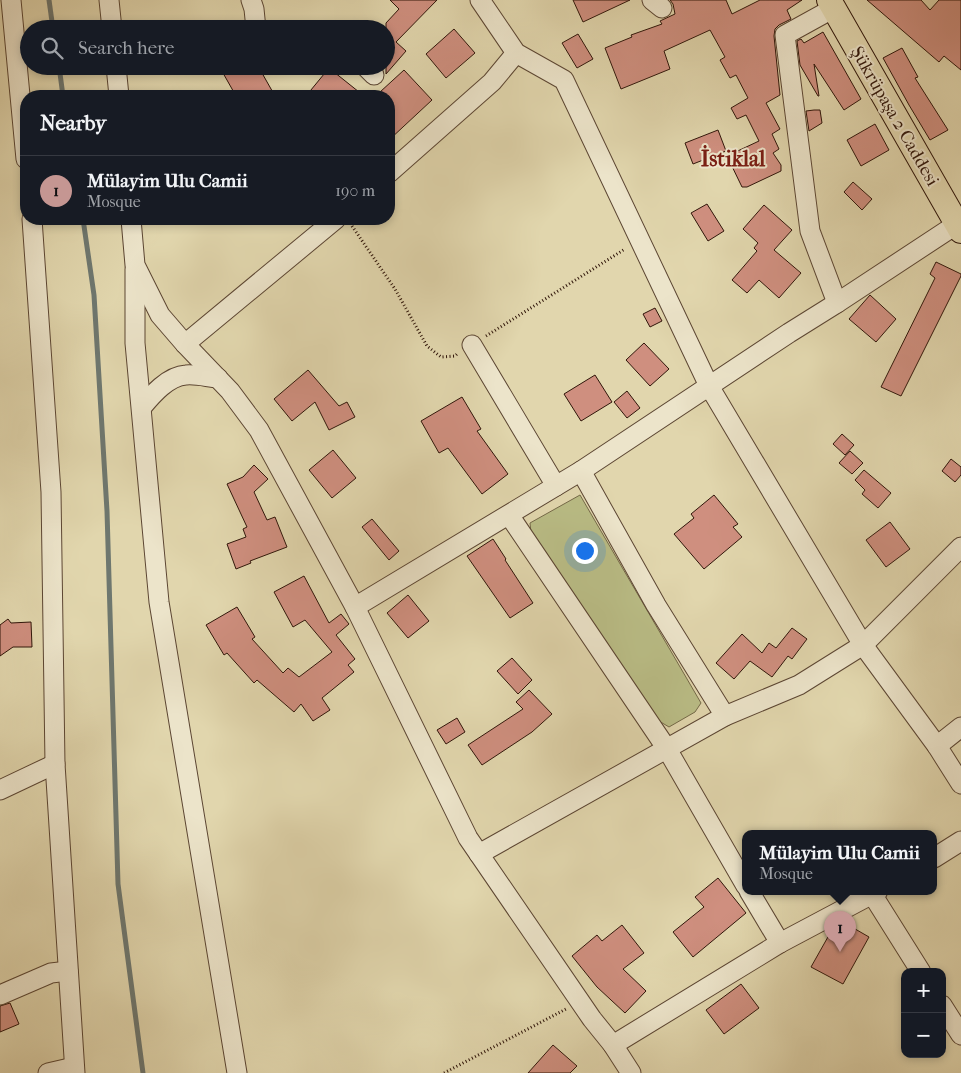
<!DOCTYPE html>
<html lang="en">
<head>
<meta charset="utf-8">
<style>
	:root { --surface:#171b24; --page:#20242c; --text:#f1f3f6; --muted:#9ea1a6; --line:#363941; --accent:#c59692 }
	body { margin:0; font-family:"IM FELL French Canon",serif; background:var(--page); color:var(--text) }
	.controls { position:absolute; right:15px; bottom:15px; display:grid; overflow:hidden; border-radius:10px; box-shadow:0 2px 8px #0003 }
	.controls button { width:45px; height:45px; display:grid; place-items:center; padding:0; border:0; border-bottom:1px solid var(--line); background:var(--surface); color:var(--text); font:25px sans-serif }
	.you { position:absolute; left:584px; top:550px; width:18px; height:18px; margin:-12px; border:4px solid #fff; border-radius:50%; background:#1a73e8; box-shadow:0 0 0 8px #1a73e833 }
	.badge { display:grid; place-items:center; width:32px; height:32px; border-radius:50%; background:var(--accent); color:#111; font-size:16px; font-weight:700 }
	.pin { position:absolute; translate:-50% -41px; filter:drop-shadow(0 1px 2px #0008) }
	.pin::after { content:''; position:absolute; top:26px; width:18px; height:15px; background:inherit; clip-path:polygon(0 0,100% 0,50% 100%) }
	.popup { position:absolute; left:742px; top:830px; width:195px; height:65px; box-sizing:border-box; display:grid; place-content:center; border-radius:10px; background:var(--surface); filter:drop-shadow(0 1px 4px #0005); font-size:16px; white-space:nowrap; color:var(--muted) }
	.popup b { font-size:19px; color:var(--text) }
	.popup::after { content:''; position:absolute; left:50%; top:100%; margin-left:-10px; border:10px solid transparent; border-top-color:var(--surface) }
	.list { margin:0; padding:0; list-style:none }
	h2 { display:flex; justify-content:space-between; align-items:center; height:65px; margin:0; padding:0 20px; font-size:21px }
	h2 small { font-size:16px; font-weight:400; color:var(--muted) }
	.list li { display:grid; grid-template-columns:32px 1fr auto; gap:15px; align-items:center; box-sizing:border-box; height:70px; padding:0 20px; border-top:1px solid var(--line) }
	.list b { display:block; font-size:19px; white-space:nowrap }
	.list p { margin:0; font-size:16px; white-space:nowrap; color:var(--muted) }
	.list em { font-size:16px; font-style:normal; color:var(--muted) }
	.icon { flex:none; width:28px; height:28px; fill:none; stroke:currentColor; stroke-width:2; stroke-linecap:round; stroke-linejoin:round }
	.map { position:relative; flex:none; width:961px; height:1073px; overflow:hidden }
	.search { position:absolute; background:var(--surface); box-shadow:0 2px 8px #0003; left:20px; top:20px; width:375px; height:55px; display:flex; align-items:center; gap:12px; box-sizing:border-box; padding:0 18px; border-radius:28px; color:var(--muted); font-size:19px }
	.panel { position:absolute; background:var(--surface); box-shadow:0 2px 8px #0003; left:20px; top:90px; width:375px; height:135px; border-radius:20px }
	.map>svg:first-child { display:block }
	.green { fill:#b9bc85; stroke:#746948 }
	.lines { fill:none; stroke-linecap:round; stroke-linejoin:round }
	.stream { stroke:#6e776f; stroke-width:5 }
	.building { fill:#cf8f7f; stroke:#30160a }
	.minor-casing { stroke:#5c4633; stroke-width:21 }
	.major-casing { stroke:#30160a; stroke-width:26 }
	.path { stroke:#30160a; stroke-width:3; stroke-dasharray:1 2.5; stroke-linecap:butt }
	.minor { stroke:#ece4ca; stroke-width:19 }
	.major { stroke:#e1d6ad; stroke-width:24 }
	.labels { text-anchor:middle; stroke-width:4; stroke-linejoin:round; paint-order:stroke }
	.street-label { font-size:18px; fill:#30160a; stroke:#ece4ca }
	.district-label { font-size:22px; font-weight:bold; fill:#7a1f14; stroke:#ece4ca }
</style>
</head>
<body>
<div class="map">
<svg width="961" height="1073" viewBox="0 0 961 1073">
	<rect width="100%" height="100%" fill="#e1d6ad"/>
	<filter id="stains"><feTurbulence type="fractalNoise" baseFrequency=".004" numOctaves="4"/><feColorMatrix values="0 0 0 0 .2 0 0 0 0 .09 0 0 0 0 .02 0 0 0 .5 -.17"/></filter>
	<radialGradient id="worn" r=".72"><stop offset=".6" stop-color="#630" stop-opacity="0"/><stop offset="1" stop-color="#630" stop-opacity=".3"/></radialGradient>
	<polygon class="green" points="580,495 701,703 695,712 669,727 659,721 531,533 530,523"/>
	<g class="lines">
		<g class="stream">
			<polyline points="49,0 53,29"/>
			<polyline points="59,66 63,96"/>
			<polyline points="83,219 94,295 107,511 118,884 143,1073"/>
		</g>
	</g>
	<g class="building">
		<polygon points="390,0 437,0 396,42 406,51 386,74 386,23 399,9"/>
		<polygon points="573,0 630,0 583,22"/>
		<polygon points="670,0 726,0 732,14 760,0 802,0 787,10 791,19 779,25 775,29 774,36 780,95 766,103 780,129 772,134 779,149 773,153 781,165 781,171 747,187 742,187 727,156 759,141 746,115 737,119 731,108 748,98 736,75 730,78 720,60 725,57 710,30 664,51 670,69 621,89 605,48 632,37 631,35 662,24 660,21 675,14 673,4"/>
		<polygon points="867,0 921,0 930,10 939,0 961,0 961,70 944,56 939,62"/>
		<polygon points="454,29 475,53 446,78 426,54"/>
		<polygon points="823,32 861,99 844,110 814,64 819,96 818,96 800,65 797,41 801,39 804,43"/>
		<polygon points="578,34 593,59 577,68 562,43"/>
		<polygon points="902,48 918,77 915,78 948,130 930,140 909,105 883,58"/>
		<polygon points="236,66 258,66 275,96 236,96 223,73"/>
		<polygon points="329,68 364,96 306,96"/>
		<polygon points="404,70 432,100 389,140 389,96 384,96 380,92"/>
		<polygon points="814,110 820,110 822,123 809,131 806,111"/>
		<polygon points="875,124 889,150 861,166 847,140"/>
		<polygon points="718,130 726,151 693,164 685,143"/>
		<polygon points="853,182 872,199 862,210 844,192"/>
		<polygon points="707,204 724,231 708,241 691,213"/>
		<polygon points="764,205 792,230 774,250 801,273 779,298 759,280 747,293 732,280 757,251 754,248 758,243 743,229"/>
		<polygon points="936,262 961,274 961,276 901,396 881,387 935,278 930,274"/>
		<polygon points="870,295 896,319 876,342 849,319"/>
		<polygon points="655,308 662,321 650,327 643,314"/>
		<polygon points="644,343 669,369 650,386 626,360"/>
		<polygon points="308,370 339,406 347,402 355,417 329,430 315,402 292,421 274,399"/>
		<polygon points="595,375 612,402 581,421 564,394"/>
		<polygon points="627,391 640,408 627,418 614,402"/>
		<polygon points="462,397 481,429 477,431 508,474 482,494 448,448 439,453 421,421"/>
		<polygon points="842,434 854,445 845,455 833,444"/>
		<polygon points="333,450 356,478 332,498 309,470"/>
		<polygon points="850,451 863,463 852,474 839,463"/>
		<polygon points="951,459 961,467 961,475 955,482 942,471"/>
		<polygon points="254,465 268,479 254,492 267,520 275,517 287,547 250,561 251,563 236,569 227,544 246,537 243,529 247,527 227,484 243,477"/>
		<polygon points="864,470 891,493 878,508 862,494 865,490 855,480"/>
		<polygon points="714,495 738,524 733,527 742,537 704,569 674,534 694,518 691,514"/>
		<polygon points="372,519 399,551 389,560 362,527"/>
		<polygon points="890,522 910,549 886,567 866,540"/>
		<polygon points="493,539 506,559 505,560 533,603 510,618 467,556"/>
		<polygon points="304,576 329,623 341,614 349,624 336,635 355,659 348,665 354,672 322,698 330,710 313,721 301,704 294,712 257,680 254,683 227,653 224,655 206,625 237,607 255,637 252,639 283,673 288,668 299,677 332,652 305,620 293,627 274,592"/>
		<polygon points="408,595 429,621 408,638 387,613"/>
		<polygon points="8,619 11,623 31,622 32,647 13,647 0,656 0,625"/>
		<polygon points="792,628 807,639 792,659 788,656 772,677 750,661 734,679 716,663 742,634 762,653 769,643 776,648"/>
		<polygon points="512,658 532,680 518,694 497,671"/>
		<polygon points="529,690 552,714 532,732 482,765 468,745 523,709 516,702"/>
		<polygon points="457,718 465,732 446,744 437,730"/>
		<polygon points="718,878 746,913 693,957 673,932 704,907 695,897"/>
		<polygon points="843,922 869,937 843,984 811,967 833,928"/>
		<polygon points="622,925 644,953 623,969 646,991 625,1013 597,987 572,956 597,935 602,941"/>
		<polygon points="741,984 759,1008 724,1034 706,1010"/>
		<polygon points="10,1003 19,1024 0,1032 0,1006"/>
		<polygon points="553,1045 577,1066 570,1073 528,1073"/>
	</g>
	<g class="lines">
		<g class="minor-casing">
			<g id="minor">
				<polyline points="11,0 26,159"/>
				<polyline points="109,0 112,29"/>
				<polyline points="251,0 254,9 256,29"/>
				<polyline points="480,0 516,53 564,80 709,386 863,645 937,746 961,784"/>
				<polyline points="652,0 662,8"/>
				<polyline points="834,8 785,35 810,231 837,303"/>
				<polyline points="116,66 119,96"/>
				<polyline points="365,66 374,75"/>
				<polyline points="389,173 492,82 516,53"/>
				<polyline points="32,219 51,492 55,764 75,1073"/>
				<polyline points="131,219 135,265 160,315 185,344 230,391 259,430 355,607 468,838 592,1019 613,1045 631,1073"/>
				<polyline points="135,269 135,343 159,602 237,1073"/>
				<polyline points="185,344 336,219"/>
				<polyline points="472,345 556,486"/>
				<path d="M 142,407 C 152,395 168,376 186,375 C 196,374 207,377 218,378"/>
				<polyline points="581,471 656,605 725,716"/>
				<polyline points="509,515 667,749 746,886"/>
				<polyline points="355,607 581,471 789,333 837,303 957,224"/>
				<polyline points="937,746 961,727"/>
				<polyline points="0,790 55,764"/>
				<polyline points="479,854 725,716 799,685 863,645 961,547"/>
				<polyline points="934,858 961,841"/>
				<polyline points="749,891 780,943"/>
				<polyline points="872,894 921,972"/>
				<polyline points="0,995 51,973 68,971"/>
				<polyline points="942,1005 961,1035"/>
				<polyline points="613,1045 780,943 878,891"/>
				<polyline points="48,1073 74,1067"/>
			</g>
		</g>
		<g class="major-casing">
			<polyline id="major" points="829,0 961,231"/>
		</g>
		<g class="path">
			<polyline points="352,226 395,289 427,346 441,357 455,356 457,354"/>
			<polyline points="486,336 625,249"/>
			<polyline points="444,1073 566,1009"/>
		</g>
		<use href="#minor" class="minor"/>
		<use href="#major" class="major"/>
	</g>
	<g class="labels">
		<g class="street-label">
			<text transform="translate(895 116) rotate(60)" y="6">Şükrüpaşa 2 Caddesi</text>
		</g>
		<g class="district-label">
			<text x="733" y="166">İstiklal</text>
		</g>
	</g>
	<rect width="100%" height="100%" filter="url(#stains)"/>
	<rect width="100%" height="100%" fill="url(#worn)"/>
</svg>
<div class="controls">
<button>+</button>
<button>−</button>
</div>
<div class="you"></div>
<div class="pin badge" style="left:840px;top:952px">1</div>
<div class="popup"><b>Mülayim Ulu Camii</b>Mosque</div>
<div class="search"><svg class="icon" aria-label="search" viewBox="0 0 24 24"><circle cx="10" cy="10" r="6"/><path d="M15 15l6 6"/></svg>Search here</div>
<section class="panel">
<h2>Nearby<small></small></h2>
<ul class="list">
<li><span class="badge">1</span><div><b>Mülayim Ulu Camii</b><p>Mosque</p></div><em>190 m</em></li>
</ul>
</section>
</div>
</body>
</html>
